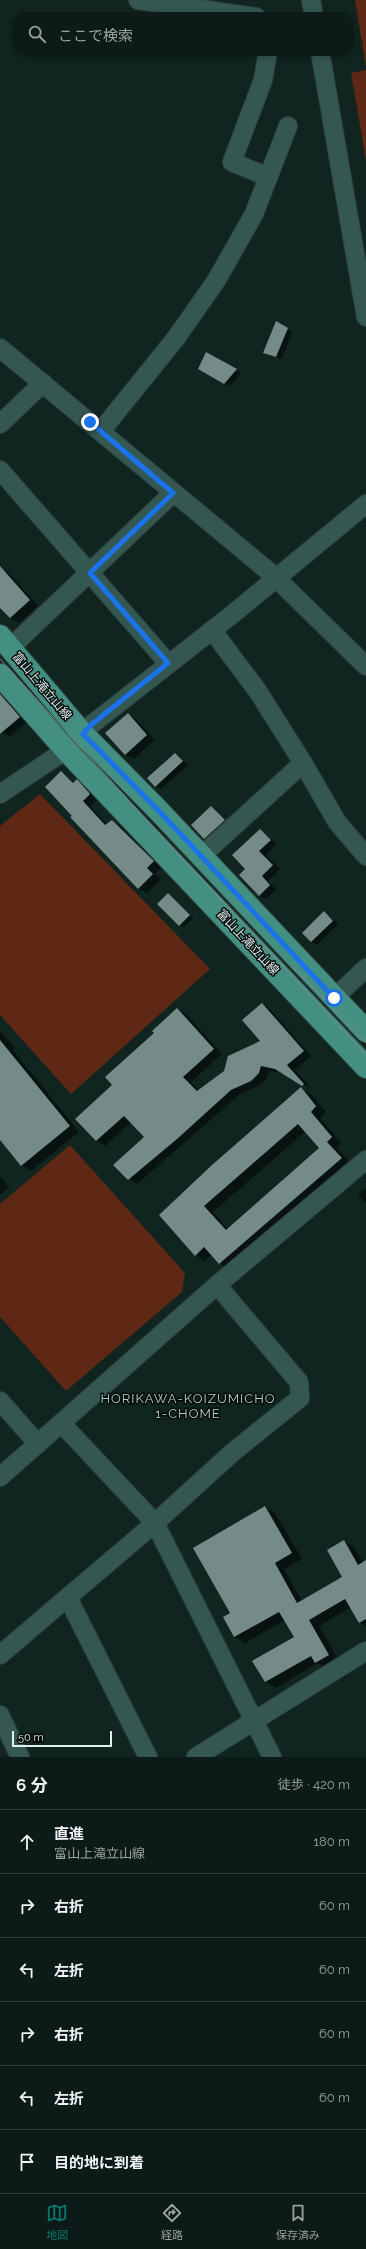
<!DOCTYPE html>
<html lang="ja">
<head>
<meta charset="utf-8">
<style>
	:root { --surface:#0c1b18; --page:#152421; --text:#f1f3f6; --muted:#9aa1a2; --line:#2c3937; --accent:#0f766e }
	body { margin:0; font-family:Raleway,"Noto Sans JP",sans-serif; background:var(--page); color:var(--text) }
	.scale { position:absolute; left:12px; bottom:10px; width:100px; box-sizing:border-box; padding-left:4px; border:2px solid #e4f0ed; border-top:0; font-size:11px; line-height:14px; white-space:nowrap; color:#e4f0ed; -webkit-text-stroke:3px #040b0a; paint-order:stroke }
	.stop { position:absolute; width:12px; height:12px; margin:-9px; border:3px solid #1a73e8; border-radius:50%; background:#fff }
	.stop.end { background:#1a73e8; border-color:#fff; box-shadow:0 1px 4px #0008 }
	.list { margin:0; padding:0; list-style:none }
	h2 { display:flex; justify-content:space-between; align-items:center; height:52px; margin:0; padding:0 16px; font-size:17px }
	h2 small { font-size:13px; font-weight:400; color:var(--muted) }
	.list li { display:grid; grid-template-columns:26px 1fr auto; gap:12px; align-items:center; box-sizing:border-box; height:64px; padding:0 16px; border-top:1px solid var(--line) }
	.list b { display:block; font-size:15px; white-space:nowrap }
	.list p { margin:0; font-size:13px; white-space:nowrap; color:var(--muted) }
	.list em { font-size:13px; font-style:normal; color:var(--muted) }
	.icon { flex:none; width:22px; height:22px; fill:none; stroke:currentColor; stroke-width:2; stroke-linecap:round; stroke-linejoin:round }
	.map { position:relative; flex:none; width:366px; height:1757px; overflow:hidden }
	.search { position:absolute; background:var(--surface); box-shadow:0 2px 6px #0003; left:12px; right:12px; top:12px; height:44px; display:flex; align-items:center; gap:10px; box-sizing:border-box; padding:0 14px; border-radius:16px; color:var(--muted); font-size:15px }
	.sheet { height:436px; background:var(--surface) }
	nav { display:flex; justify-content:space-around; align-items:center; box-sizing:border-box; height:56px; border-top:1px solid var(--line); background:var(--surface); font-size:11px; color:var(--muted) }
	nav a { display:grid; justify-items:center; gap:2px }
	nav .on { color:var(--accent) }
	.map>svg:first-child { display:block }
	.green { fill:#5f2815 }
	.shadow { fill:#0007; fill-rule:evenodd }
	.building { fill:#758b87; fill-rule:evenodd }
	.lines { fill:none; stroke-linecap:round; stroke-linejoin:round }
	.minor-casing { stroke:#2e413d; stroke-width:20 }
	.major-casing { stroke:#2e413d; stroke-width:24 }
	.minor { stroke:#355751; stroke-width:18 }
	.major { stroke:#438f82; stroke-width:22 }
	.tram { stroke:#7b8b88; stroke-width:1 }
	.route { stroke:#1a73e8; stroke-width:5 }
	.labels { text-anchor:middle; stroke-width:3; stroke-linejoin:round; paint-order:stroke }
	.street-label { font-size:12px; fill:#e4f0ed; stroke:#040b0a }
	.neighbourhood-label { font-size:13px; letter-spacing:1px; fill:#b7cfca; stroke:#040b0a }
</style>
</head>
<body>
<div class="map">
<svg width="366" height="1757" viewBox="0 0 366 1757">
	<rect width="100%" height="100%" fill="#102420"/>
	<g class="green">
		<polygon points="355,0 366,0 366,67"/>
		<polygon points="366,70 366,161 351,73"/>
		<polygon points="40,794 210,969 71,1094 0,1015 0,826"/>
		<polygon points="70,1145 185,1273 182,1292 66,1391 0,1317 0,1204"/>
	</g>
	<g class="shadow">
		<polygon points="277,323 292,332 282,359 264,353"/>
		<polygon points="206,353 241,373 230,386 199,368"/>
		<polygon points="0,568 9,573 38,606 19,623 10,618 0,607"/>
		<polygon points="0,691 27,722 10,737 0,730"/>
		<polygon points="128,714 136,719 155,740 134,759 126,754 106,733"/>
		<polygon points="175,754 188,765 161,789 156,786"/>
		<polygon points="61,772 75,783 77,781 85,786 98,799 90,806 108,825 112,821 120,826 162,867 155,873 161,879 147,893 138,888"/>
		<polygon points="211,807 230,824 210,841 205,838"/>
		<polygon points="260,830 277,844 266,855 280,869 268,881 276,889 266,899 259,896 247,869"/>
		<polygon points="168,895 193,918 184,927 179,925"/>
		<polygon points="324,913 338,924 317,945 311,942"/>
		<polygon points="262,1004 270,1009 311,1056 295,1070 312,1089 283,1073 269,1071 267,1078 260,1085 239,1095 137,1184 129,1179 146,1137 131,1122 105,1146 97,1141 76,1119 113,1085 178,1009 186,1014 222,1054 191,1082 199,1091 261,1041"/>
		<polygon points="0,1031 15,1048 13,1050 79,1132 31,1171 21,1165 0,1139"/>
		<path d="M 301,1089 L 311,1094 L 326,1112 L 320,1118 L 341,1143 L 337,1148 L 351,1164 L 230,1269 L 220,1264 L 212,1254 L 205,1261 L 195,1255 L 160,1215 ZM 306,1131 L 321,1148 L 228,1229 L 213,1212 Z"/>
		<polygon points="0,1176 9,1187 0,1195"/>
		<polygon points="366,1188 366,1203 358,1195"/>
		<polygon points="265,1507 275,1513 302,1559 284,1569 302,1601 344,1577 344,1541 354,1547 363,1563 366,1561 366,1626 360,1622 351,1607 319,1626 339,1661 326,1668 318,1663 276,1688 265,1682 295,1637 285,1620 245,1643 235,1637 224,1618 231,1614"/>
	</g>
	<g class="building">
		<polygon points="276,321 288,328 276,357 263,353"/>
		<polygon points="206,352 237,369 224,384 198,369"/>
		<polygon points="0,566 30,600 10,618 0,608"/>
		<polygon points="0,694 20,717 0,734"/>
		<polygon points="128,713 147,735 125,755 105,733"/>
		<polygon points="175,753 183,761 155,787 147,778"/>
		<polygon points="61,771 73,783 77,779 90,794 83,801 105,825 112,820 154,861 147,868 153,874 138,889 70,817 72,816 45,787"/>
		<polygon points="211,806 225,820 204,839 191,825"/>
		<polygon points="260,829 271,840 259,851 273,865 262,876 270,885 259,896 239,875 245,869 232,855"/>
		<polygon points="168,893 190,915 179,926 157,904"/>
		<polygon points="324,911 333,921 311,942 302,933"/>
		<polygon points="262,1003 304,1051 287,1065 304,1084 302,1086 275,1069 261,1066 259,1073 251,1081 231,1090 177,1139 128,1180 113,1165 144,1137 124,1116 96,1141 75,1119 112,1085 105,1077 154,1033 152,1031 177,1008 214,1049 183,1077 197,1091 224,1071 228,1056 260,1041 242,1020"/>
		<polygon points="0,1040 70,1126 21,1166 0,1140"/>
		<path d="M 301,1087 L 316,1106 L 311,1112 L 332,1137 L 327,1142 L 342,1158 L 219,1264 L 204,1247 L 195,1256 L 159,1215 L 212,1165 ZM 298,1124 L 319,1148 L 226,1230 L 204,1206 Z"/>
		<polygon points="265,1506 292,1553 275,1563 297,1603 342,1577 327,1550 344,1540 358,1565 366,1560 366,1619 359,1623 345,1599 309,1620 329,1655 315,1663 311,1656 265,1682 252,1661 294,1637 279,1612 234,1637 223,1617 230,1613 193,1548"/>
	</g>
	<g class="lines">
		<g class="minor-casing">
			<g id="minor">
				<polyline points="138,0 256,17"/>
				<polyline points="311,0 314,17"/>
				<polyline points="320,51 366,317"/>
				<polyline points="268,177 232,162 263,80 268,51"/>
				<polyline points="0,348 273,575 366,666"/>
				<polyline points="0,424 43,383"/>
				<polyline points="101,431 176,338 216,281 254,214 288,126"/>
				<polyline points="0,470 168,663"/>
				<polyline points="212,630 257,690 303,763 337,822 366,856"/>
				<polyline points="10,648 173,493"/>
				<polyline points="0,794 66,750 91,725 234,613 366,504"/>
				<polyline points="200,857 303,763"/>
				<polyline points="334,998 366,968"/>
				<polyline points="0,1401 38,1444"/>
				<polyline points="62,1424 155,1523 272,1757"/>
				<polyline points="0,1477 217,1285 366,1160"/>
				<polyline points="68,1598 148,1757"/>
				<polyline points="0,1655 155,1523 233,1452 300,1398 299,1382 217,1285"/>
				<polyline points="0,1715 20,1757"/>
				<polyline points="196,1757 366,1651"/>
			</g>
		</g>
		<g class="major-casing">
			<g id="major">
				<polyline points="0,636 83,734 158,810 366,1031"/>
				<polyline points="0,675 66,750 366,1067"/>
			</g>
		</g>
		<use href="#minor" class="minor"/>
		<use href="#major" class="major"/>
		<g class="tram">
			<polyline points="0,659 151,825 366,1055"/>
			<polyline points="294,967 366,1043"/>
		</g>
	</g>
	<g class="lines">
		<polyline class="route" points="90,422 173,493 90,573 168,663 91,725 83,734 158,810 334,998"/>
	</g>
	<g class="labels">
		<g class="street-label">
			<text transform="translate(42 686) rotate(50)" y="4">富山上滝立山線</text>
			<text transform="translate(248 942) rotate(47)" y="4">富山上滝立山線</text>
		</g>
		<g class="neighbourhood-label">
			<text x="188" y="1403">HORIKAWA-KOIZUMICHO<tspan x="188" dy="15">1-CHOME</tspan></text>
		</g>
	</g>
</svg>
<div class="scale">50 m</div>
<div class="stop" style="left:334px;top:998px"></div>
<div class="stop end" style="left:90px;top:422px"></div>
<div class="search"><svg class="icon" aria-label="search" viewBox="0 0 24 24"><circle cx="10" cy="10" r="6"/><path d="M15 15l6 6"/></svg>ここで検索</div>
</div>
<section class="sheet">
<h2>6 分<small>徒歩 · 420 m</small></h2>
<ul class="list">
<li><svg class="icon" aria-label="ahead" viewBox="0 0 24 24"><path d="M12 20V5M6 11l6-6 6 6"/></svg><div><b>直進</b><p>富山上滝立山線</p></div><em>180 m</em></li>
<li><svg class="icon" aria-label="right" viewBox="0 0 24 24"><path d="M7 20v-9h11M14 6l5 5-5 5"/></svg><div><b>右折</b></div><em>60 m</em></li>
<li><svg class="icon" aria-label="left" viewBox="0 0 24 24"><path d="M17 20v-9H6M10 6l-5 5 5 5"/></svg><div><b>左折</b></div><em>60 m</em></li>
<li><svg class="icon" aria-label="right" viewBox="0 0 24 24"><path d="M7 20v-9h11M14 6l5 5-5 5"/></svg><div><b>右折</b></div><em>60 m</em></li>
<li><svg class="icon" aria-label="left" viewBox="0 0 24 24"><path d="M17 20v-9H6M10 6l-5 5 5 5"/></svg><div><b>左折</b></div><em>60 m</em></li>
<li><svg class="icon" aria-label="arrive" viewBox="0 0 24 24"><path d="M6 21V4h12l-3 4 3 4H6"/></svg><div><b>目的地に到着</b></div></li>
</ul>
</section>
<nav>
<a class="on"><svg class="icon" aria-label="map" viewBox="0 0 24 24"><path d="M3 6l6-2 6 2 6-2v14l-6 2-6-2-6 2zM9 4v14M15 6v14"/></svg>地図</a>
<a><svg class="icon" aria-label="directions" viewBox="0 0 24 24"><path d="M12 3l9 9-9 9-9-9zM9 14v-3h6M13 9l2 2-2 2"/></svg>経路</a>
<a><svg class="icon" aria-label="saved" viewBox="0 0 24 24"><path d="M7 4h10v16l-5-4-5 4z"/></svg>保存済み</a>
</nav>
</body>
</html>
